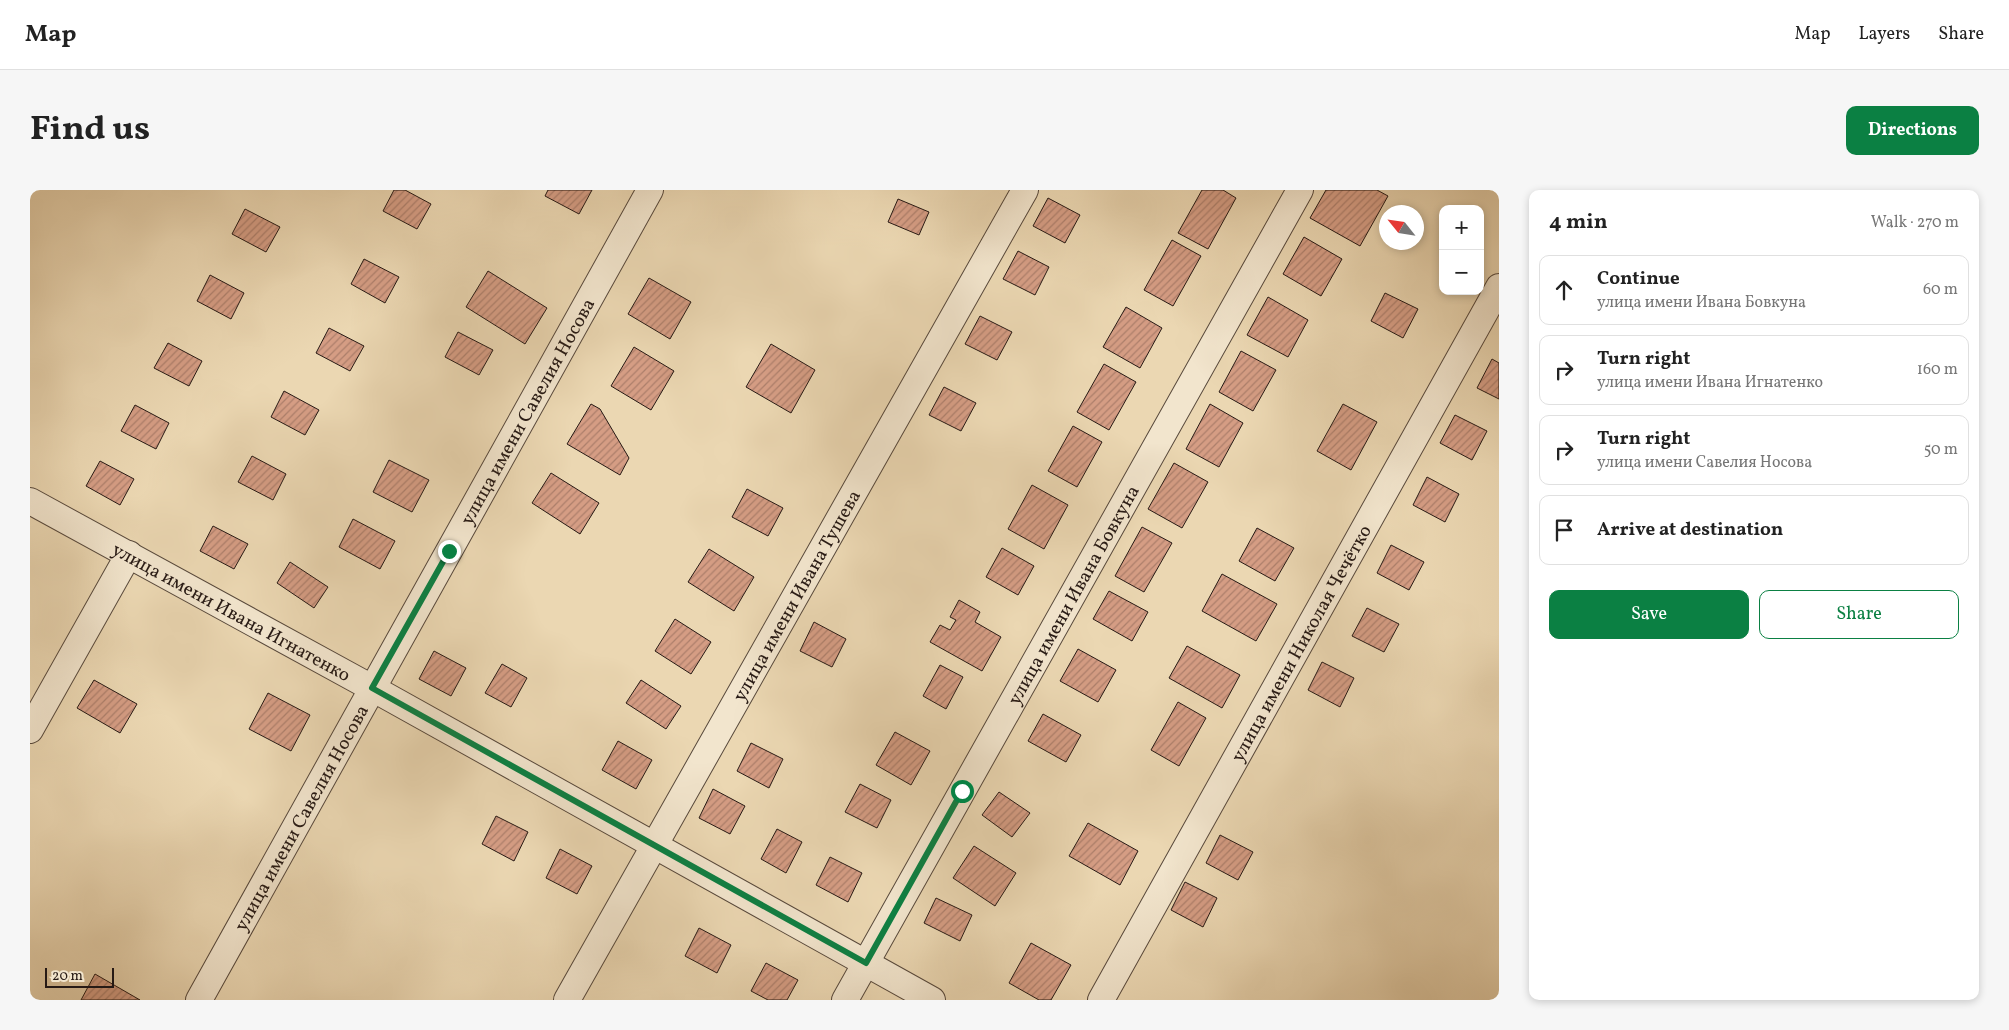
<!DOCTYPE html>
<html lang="en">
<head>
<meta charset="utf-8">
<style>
	:root { --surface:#fff; --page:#f6f6f6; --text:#222; --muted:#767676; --line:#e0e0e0; --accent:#0b8043 }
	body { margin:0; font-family:Vollkorn,serif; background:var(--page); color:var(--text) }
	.controls { position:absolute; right:15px; top:15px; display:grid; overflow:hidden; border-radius:10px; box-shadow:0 2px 8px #0003 }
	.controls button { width:45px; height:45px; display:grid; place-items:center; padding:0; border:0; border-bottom:1px solid var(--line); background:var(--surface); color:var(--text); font:25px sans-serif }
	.compass { position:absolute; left:1349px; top:15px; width:45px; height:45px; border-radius:50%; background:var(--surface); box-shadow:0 2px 8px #0003; rotate:300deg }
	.scale { position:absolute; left:15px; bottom:12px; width:69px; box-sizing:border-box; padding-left:5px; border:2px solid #271a15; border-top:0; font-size:14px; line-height:18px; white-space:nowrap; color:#271a15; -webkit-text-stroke:4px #f2e5cd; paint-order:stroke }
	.stop { position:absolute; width:15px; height:15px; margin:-11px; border:4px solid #0b8043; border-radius:50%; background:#fff }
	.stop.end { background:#0b8043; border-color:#fff; box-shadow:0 1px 5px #0008 }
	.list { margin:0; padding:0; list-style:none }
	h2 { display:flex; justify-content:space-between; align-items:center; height:65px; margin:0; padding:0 20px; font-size:21px }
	h2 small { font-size:16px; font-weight:400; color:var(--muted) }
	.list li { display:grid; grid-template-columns:32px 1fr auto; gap:15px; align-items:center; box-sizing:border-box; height:70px; margin:0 10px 10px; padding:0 10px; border:1px solid var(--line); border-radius:10px }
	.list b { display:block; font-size:19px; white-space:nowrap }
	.list p { margin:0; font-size:16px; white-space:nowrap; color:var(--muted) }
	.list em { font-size:16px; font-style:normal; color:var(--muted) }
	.actions { display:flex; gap:10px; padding:15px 20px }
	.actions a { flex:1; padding:11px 0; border:1px solid var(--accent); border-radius:10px; text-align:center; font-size:18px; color:var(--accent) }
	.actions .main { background:var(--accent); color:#fff }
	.icon { flex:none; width:28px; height:28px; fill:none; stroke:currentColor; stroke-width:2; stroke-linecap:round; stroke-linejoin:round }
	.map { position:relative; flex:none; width:1469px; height:810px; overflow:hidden; border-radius:10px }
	header { display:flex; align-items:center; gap:30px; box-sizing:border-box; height:70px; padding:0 25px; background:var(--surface); border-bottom:1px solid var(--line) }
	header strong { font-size:24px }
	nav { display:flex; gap:28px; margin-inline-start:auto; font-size:18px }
	.intro { display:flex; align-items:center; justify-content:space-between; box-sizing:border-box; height:120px; padding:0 30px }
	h1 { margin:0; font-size:35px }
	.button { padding:12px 22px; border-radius:10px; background:var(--accent); color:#fff; font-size:18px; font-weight:700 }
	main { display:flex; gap:30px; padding:0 30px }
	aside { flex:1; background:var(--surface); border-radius:10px; box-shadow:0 2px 8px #0003 }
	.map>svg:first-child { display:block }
	.building { fill:url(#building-hatch); stroke:#271a15 }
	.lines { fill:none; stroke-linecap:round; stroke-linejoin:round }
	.street-casing { stroke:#58493c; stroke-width:28 }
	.street { stroke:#f2e5cd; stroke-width:26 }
	.route { stroke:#0b8043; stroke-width:6 }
	.labels { text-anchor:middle; stroke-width:4; stroke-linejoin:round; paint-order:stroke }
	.street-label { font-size:19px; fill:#271a15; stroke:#f2e5cd }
</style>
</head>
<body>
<header>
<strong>Map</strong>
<nav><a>Map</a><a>Layers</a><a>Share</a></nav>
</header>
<div class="intro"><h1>Find us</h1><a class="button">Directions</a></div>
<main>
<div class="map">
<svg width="1469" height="810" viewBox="0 0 1469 810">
	<defs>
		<pattern id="building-hatch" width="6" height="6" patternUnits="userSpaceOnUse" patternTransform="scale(1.25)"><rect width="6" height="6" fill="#d59d84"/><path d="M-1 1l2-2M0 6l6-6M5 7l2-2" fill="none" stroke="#ad7f6b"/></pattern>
	</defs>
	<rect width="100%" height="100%" fill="#ebd7b2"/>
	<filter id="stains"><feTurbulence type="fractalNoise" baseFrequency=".004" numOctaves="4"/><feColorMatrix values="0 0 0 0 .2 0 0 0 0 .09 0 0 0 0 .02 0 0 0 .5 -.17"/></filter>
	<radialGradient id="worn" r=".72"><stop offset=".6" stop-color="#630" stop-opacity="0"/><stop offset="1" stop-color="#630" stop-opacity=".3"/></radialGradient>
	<g class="building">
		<polygon points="364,0 375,0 401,14 387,39 353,21"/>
		<polygon points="518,0 562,0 549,24 515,6"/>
		<polygon points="1172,0 1193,0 1206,8 1178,59 1148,43"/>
		<polygon points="1296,0 1347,0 1358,6 1330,56 1280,28"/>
		<polygon points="1018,8 1050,25 1035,53 1003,36"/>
		<polygon points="868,9 899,22 889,45 858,32"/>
		<polygon points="215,19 250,37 236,62 202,44"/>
		<polygon points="1274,47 1312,69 1291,106 1253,84"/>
		<polygon points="1142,50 1171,66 1143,116 1114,100"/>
		<polygon points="988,61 1019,77 1005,105 973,89"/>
		<polygon points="334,69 369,87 355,113 321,94"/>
		<polygon points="458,81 517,118 495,154 436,117"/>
		<polygon points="180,85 214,103 201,129 167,111"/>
		<polygon points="619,88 661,112 640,149 598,124"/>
		<polygon points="1355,103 1388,119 1373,148 1341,131"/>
		<polygon points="1238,107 1278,130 1258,167 1217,145"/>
		<polygon points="1096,117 1132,138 1110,178 1073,157"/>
		<polygon points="950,126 982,142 967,170 935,154"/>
		<polygon points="299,138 334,156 320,181 286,163"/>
		<polygon points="428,142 463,160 449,185 415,167"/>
		<polygon points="138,153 172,171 159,196 124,178"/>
		<polygon points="741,154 785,180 761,223 716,197"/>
		<polygon points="604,157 644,181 621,220 581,196"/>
		<polygon points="1211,161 1246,180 1223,221 1189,202"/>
		<polygon points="1462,169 1469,173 1469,209 1447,198"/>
		<polygon points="1074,174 1106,192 1079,240 1047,222"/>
		<polygon points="914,197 946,213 931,241 899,225"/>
		<polygon points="254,201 289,220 275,245 241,227"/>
		<polygon points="561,214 570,219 599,268 590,285 537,254"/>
		<polygon points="1180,214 1213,233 1189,277 1156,259"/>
		<polygon points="1313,214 1347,232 1321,280 1287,261"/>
		<polygon points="105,215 139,233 126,259 91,241"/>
		<polygon points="1425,225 1457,241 1442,270 1410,253"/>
		<polygon points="1043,236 1072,252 1047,297 1018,281"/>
		<polygon points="222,266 256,284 243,310 208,292"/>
		<polygon points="359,270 399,290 382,322 343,302"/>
		<polygon points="70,271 104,289 90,315 56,296"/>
		<polygon points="1144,273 1178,292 1152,338 1118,319"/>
		<polygon points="521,283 569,313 550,344 502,313"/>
		<polygon points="1397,287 1429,304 1415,332 1383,315"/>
		<polygon points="1002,295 1038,315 1014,359 978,339"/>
		<polygon points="717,299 753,318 738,346 702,327"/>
		<polygon points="323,329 365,351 350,379 309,357"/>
		<polygon points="183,336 218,354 204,379 170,361"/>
		<polygon points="1112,337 1142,353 1114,402 1085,386"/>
		<polygon points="1227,338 1264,358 1245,391 1209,371"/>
		<polygon points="1361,355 1394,372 1379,400 1347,383"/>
		<polygon points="972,358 1004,376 988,405 956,387"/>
		<polygon points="679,359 724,387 704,421 658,392"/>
		<polygon points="260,372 298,397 284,418 247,393"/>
		<polygon points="1192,384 1247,414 1226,451 1172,421"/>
		<polygon points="1079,401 1118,422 1102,451 1063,429"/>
		<polygon points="929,410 950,422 945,432 971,447 952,481 900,452 910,435 920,440 926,430 920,427"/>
		<polygon points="1337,418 1369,434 1354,462 1322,446"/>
		<polygon points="645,429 681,452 661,484 625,461"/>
		<polygon points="784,432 816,449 802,477 770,461"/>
		<polygon points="1157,456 1210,485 1192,518 1139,488"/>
		<polygon points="1048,459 1086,480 1068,512 1030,491"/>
		<polygon points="404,461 436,478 421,506 389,489"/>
		<polygon points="1292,472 1324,488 1310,517 1278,500"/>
		<polygon points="472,474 497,488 481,517 455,503"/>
		<polygon points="910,475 933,487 916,519 893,506"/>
		<polygon points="64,490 107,514 90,543 47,518"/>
		<polygon points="611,490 651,516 636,539 596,513"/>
		<polygon points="238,503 280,525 261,561 219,539"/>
		<polygon points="1148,512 1176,528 1149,576 1121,560"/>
		<polygon points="1013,524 1051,545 1036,572 998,551"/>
		<polygon points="865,542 900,561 881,595 846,575"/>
		<polygon points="588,551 622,570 606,599 572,580"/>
		<polygon points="721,553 753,569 739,598 707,581"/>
		<polygon points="830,594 861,610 847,638 815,622"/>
		<polygon points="683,599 715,616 700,644 669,628"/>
		<polygon points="969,602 1000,623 982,647 952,625"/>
		<polygon points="466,626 498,642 484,671 452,654"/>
		<polygon points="1058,633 1108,661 1090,695 1039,666"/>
		<polygon points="747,639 772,652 756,683 731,669"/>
		<polygon points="1190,645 1223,662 1208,690 1176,673"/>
		<polygon points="944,656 986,683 965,716 923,688"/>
		<polygon points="530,659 562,676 547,704 516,688"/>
		<polygon points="800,667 832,683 818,712 786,695"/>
		<polygon points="1155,692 1187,708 1173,737 1141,720"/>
		<polygon points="906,708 942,725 930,751 894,733"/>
		<polygon points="669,738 701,755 687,783 655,766"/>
		<polygon points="1001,753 1041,775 1021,810 1009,810 979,793"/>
		<polygon points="736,773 768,790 757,810 738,810 721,801"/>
		<polygon points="65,784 110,810 51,810"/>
	</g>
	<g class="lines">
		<g class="street-casing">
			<g id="street">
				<path id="s1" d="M 0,311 L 342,498 L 902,810"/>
				<polyline points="0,540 99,364"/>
				<path id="s2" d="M 169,810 L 620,0"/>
				<path id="s3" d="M 537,810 L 995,0"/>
				<path id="s4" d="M 815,810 L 1270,0"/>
				<path id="s5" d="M 1071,810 L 1469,97"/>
			</g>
		</g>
		<use href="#street" class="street"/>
	</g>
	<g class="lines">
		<polyline class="route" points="419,361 342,498 836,773 932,601"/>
	</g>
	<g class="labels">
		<g class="street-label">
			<text dy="7" stroke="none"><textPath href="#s2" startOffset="674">улица имени Савелия Носова</textPath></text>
			<text dy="7" stroke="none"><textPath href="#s3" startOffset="465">улица имени Ивана Тушева</textPath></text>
			<text dy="7" stroke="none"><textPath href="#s4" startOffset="465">улица имени Ивана Бовкуна</textPath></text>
			<text dy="7" stroke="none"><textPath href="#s1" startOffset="230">улица имени Ивана Игнатенко</textPath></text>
			<text dy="7" stroke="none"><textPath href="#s5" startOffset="409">улица имени Николая Чечётко</textPath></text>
			<text dy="7" stroke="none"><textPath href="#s2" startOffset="209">улица имени Савелия Носова</textPath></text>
		</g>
	</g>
	<rect width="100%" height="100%" filter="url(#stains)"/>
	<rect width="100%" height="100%" fill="url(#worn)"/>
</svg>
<div class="controls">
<button>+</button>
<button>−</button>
</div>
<svg class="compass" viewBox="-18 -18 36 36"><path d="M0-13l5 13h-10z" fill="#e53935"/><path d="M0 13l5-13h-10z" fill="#767676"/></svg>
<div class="scale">20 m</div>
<div class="stop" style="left:932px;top:601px"></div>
<div class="stop end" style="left:419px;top:361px"></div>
</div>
<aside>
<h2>4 min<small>Walk · 270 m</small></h2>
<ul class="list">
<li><svg class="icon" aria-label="ahead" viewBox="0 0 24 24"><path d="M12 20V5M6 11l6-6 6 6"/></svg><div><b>Continue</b><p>улица имени Ивана Бовкуна</p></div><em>60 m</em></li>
<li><svg class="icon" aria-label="right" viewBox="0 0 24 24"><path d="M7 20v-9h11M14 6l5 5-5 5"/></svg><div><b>Turn right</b><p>улица имени Ивана Игнатенко</p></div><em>160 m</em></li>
<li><svg class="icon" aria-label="right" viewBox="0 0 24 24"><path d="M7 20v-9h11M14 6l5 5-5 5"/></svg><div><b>Turn right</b><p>улица имени Савелия Носова</p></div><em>50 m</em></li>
<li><svg class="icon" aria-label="arrive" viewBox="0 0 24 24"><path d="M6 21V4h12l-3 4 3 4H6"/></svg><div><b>Arrive at destination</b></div></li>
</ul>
<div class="actions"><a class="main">Save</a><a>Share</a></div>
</aside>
</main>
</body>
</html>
